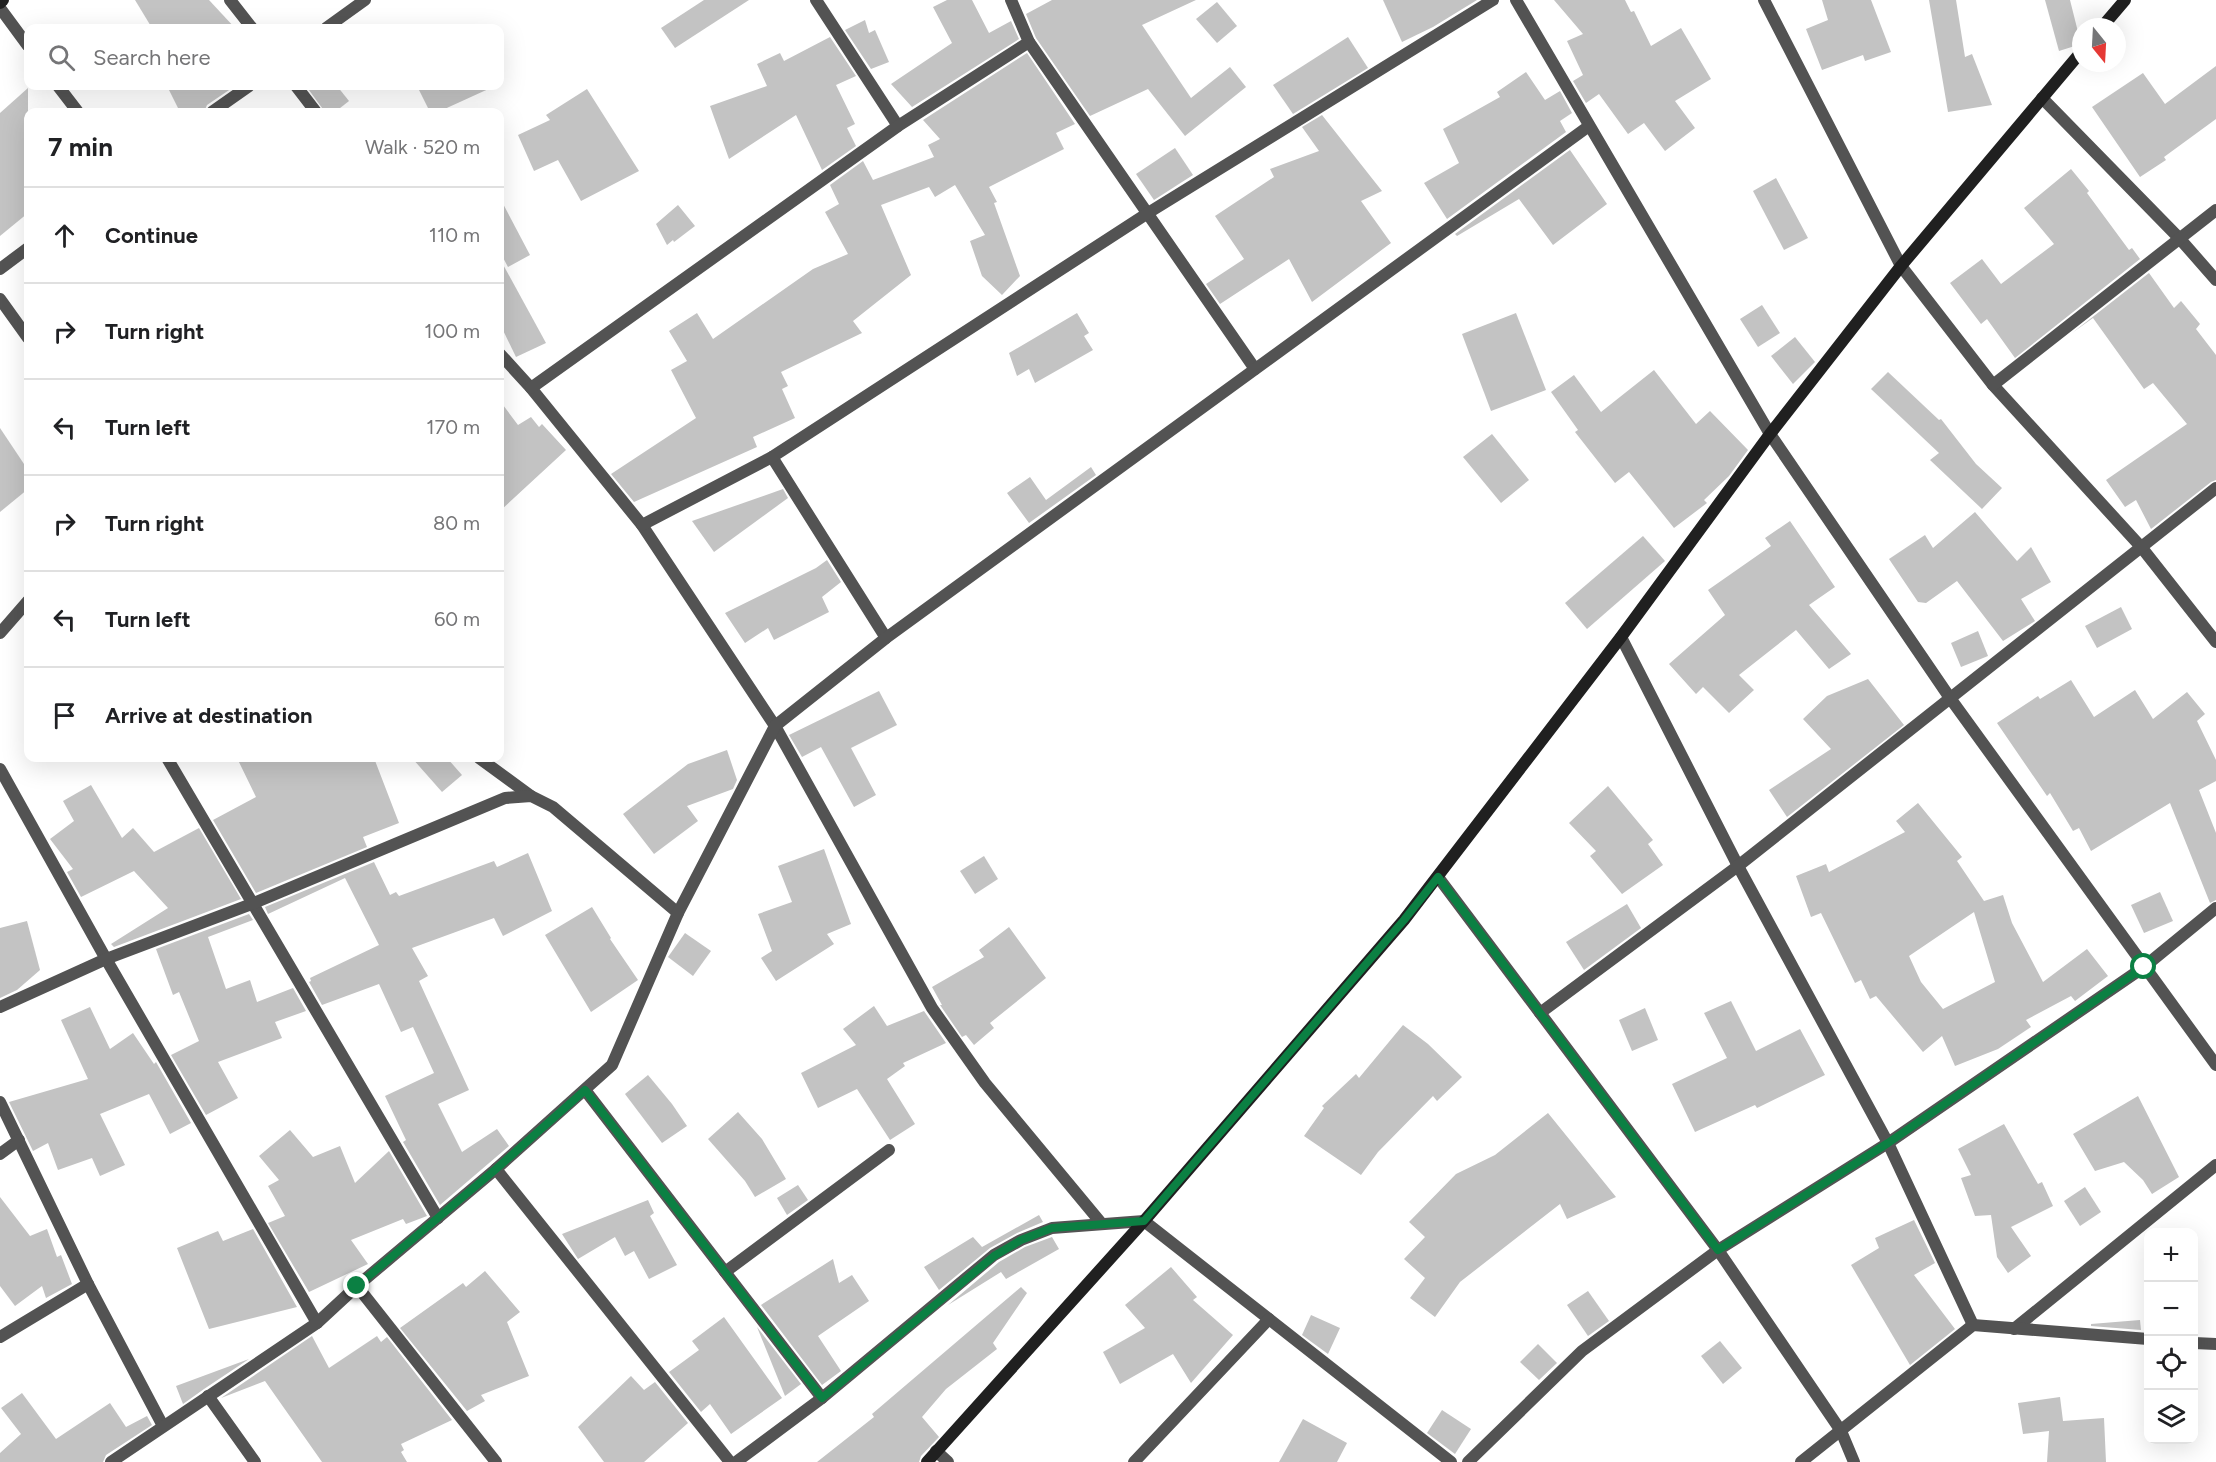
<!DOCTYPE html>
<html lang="en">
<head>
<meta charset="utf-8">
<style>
	:root { --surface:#fff; --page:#f2f2f2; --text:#202124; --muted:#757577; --line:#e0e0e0 }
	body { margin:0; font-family:Figtree,sans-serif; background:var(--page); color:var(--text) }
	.controls { position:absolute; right:18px; bottom:18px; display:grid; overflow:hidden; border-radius:12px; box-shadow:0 6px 24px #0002 }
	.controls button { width:54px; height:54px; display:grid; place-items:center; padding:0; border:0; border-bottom:2px solid var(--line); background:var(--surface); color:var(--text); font:30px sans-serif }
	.compass { position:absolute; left:2072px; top:18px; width:54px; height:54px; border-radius:50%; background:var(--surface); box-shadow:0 6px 24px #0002; rotate:162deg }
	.stop { position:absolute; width:18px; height:18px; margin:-14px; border:4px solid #0b8043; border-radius:50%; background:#fff }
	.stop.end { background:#0b8043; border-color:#fff; box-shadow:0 2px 6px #0008 }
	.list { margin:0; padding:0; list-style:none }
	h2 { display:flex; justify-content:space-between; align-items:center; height:78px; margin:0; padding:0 24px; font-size:26px }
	h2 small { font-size:20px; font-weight:400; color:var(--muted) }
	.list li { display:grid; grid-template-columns:39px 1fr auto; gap:18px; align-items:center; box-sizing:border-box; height:96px; padding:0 24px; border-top:2px solid var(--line) }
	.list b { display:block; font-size:22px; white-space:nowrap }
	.list em { font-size:20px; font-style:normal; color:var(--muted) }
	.icon { flex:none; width:33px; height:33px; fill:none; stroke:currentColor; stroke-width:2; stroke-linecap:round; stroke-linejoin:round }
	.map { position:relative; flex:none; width:2216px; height:1462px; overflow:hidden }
	.search { position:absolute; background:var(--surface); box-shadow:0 6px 24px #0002; left:24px; top:24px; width:480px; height:66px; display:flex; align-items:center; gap:15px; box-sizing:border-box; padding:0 21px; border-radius:12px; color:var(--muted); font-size:22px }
	.panel { position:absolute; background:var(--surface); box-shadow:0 6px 24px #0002; left:24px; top:108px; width:480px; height:654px; border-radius:12px }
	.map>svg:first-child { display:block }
	.building { fill:#c3c3c3; fill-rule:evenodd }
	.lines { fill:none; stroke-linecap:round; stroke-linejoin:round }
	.street { stroke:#535353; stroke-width:12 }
	.secondary { stroke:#202020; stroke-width:12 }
	.route { stroke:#0b8043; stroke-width:8 }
</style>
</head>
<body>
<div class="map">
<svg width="2216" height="1462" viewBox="0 0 2216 1462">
	<rect width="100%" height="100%" fill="#fff"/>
	<g class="building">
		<polygon points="135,0 209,0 235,28 152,28"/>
		<polygon points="704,0 749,0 675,48 661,28"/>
		<polygon points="947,0 972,0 989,33 1011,21 1019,39 912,107 891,84 952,43 933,7"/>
		<polygon points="1052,0 1196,0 1142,25 1191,98 1230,67 1246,87 1185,136 1148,89 1090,116 1036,38 1026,14"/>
		<polygon points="1383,0 1477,0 1433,27 1402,42"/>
		<polygon points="1554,0 1625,0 1631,12 1634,11 1651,46 1681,28 1711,79 1675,101 1695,128 1665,151 1644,123 1628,134 1599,94 1586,103 1573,81 1583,75 1567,41 1583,34"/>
		<polygon points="1822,0 1871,0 1891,52 1865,61 1863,55 1822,70 1806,29 1828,20"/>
		<polygon points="1929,0 1956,0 1965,57 1972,54 1992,105 1948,112"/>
		<polygon points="2045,0 2070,0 2081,44 2059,51"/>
		<polygon points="1217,2 1237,26 1217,43 1196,19"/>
		<polygon points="865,20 869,33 875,30 889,62 871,69 845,30"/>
		<polygon points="830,37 856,76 836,85 855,124 847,128 856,146 822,170 796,115 729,159 710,106 767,86 757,64 780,53 784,61"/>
		<polygon points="1348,37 1368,68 1293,114 1273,85"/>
		<polygon points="1027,53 1075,124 1056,133 1064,149 989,187 997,202 994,203 1020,276 1002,295 982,276 970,241 985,235 955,185 935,197 929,187 881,205 911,275 853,321 862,333 781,372 788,386 782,389 795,418 753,437 757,447 634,502 611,474 696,418 671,370 687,361 669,331 697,313 713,339 813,269 848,254 825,212 839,204 830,185 863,161 873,180 934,157 928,145 940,139 923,120"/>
		<polygon points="2216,66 2216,119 2164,157 2166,160 2140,177 2092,107 2143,73 2165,104"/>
		<polygon points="1526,72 1545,100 1560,91 1572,113 1560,121 1566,132 1447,219 1424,183 1459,163 1443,129 1500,97 1497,92"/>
		<polygon points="167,86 235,86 207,105 204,112 180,112"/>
		<polygon points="306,86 337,86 349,101 335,112 325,112"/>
		<polygon points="417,86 495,86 438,112 430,112"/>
		<polygon points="28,88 28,213 0,236 0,113"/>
		<polygon points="587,89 639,171 581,201 558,160 534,171 518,135 550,120 546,115"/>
		<polygon points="1322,115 1382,191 1361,201 1391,243 1312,302 1289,259 1220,304 1206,284 1244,259 1215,216 1274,177 1270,169 1319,151 1302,127"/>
		<polygon points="1574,147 1570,150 1607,204 1553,245 1519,199 1457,236 1455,234"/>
		<polygon points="1175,148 1193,175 1154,200 1136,174"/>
		<polygon points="2071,169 2089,191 2087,193 2129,250 2132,248 2140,259 2015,358 1987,319 1981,324 1950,283 1982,259 2001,284 2054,244 2024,208"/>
		<polygon points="1776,178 1808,238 1784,250 1753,191"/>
		<polygon points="500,198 530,255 508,267 500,252"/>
		<polygon points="678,205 695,226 674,242 673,240 667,245 656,224"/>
		<polygon points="500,259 546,343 516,357 500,324"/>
		<polygon points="2149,273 2174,308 2181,301 2200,324 2196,329 2216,355 2216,480 2211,482 2151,529 2136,500 2125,507 2106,480 2187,424 2153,383 2144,389 2093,318 2072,333"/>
		<polygon points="1762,305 1780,333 1758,347 1740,319"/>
		<polygon points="1077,313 1089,333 1084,336 1093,350 1035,383 1029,369 1017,376 1009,353"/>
		<polygon points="1516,313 1546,390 1491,411 1462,334"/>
		<polygon points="1795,337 1815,362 1793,384 1771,356"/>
		<polygon points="1654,370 1696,424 1710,411 1748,450 1729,476 1704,500 1707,503 1674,528 1629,472 1615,483 1575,432 1578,430 1551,392 1574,375 1601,412"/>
		<polygon points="1888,372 1939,420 1941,419 1976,464 2002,488 1982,509 1930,460 1939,453 1871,389"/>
		<polygon points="500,401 518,425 531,417 539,427 542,424 566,450 500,511"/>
		<polygon points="0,428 28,470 28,489 0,512"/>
		<polygon points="1492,434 1529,480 1501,503 1463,457"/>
		<polygon points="1091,467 1096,475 1029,523 1007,493 1030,477 1046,500"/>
		<polygon points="783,489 788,498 714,552 692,521"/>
		<polygon points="1975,512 2017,561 2031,547 2051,582 2021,599 2035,621 2003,641 1957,581 1926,603 1918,602 1889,559 1925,535 1933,548"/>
		<polygon points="1790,521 1835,587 1809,605 1851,654 1829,669 1796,630 1739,675 1754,690 1729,713 1703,687 1696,694 1669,664 1725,615 1708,590 1771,546 1765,538"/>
		<polygon points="1643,536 1665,561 1587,629 1565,603"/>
		<polygon points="827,560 841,582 822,597 829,612 774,640 768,628 745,643 725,613 816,568"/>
		<polygon points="2121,607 2132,629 2097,648 2085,626"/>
		<polygon points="1978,631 1988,656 1961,667 1951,643"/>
		<polygon points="1868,679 1904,725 1787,817 1769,790 1831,749 1803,719 1827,696"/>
		<polygon points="2071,680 2094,717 2135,690 2153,719 2187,692 2205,714 2197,721 2216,760 2216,781 2199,790 2216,833 2216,900 2210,903 2170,803 2091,851 2079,828 2073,831 2050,793 2047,796 1997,723 2038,696 2040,699"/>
		<polygon points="879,691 897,725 851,748 876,795 854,807 821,747 802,757 789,735"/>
		<polygon points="727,750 737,780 733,789 687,806 698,821 654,854 623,814 688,764"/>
		<polygon points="237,758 374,758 399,823 363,837 367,847 256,893 213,820 256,797"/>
		<polygon points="412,758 447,758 462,775 442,792"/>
		<polygon points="91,785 122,838 133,828 154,852 199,828 241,899 114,947 111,944 168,908 134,871 81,897 67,872 73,869 50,839 74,821 63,801"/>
		<polygon points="1608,786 1653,840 1648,844 1663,865 1622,894 1590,856 1596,851 1569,823"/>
		<path d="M 1918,803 L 1962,857 L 1957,861 L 1984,901 L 2003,895 L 2012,923 L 2043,982 L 2087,949 L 2108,976 L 2075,1001 L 2071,996 L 2026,1020 L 2031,1027 L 1998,1049 L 1955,1066 L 1942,1036 L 1923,1052 L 1876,996 L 1870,999 L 1861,980 L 1855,983 L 1821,913 L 1811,917 L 1796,876 L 1826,864 L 1829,872 L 1905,832 L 1896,821 ZM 1974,912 L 1995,982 L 1943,1009 L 1921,982 L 1909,956 Z"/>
		<polygon points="824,849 851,924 827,934 834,944 776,981 761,958 772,951 758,914 792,902 778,866"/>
		<polygon points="528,853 552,911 503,936 494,918 412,948 428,976 419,981 469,1090 438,1104 462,1152 497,1129 509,1146 440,1205 403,1142 406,1140 385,1096 434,1073 413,1027 401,1032 379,984 322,1005 309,982 311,981 310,978 379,945 345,878 268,914 265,907 374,862 390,895 396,892 399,896 494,861 497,867"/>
		<polygon points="984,856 998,879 975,894 960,871"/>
		<polygon points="2160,892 2173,921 2144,933 2131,905"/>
		<polygon points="1627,904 1641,928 1584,970 1566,942"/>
		<polygon points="592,907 611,938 610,939 638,980 591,1012 545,935"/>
		<polygon points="249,914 253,920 208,937 226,989 250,980 257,1002 293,988 306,1011 275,1022 282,1038 218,1062 238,1098 206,1115 171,1055 199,1041 179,992 173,995 156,949"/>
		<polygon points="27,921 40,970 17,990 0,998 0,928"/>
		<polygon points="1009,927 1046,978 990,1023 994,1028 974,1045 966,1035 962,1037 940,1005 942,1005 932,987 984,957 979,950"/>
		<polygon points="685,933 711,951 693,976 668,957"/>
		<polygon points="1731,1001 1756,1051 1800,1029 1825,1075 1757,1108 1755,1105 1695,1132 1672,1084 1727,1058 1704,1013"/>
		<polygon points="874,1006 887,1026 924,1011 946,1043 903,1063 905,1066 887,1079 915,1124 890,1140 857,1089 818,1108 801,1073 856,1045 843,1029"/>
		<polygon points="90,1007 110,1049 133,1033 154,1064 156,1062 191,1123 170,1134 149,1094 100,1114 125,1165 100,1176 92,1158 58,1170 48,1143 33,1151 9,1102 88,1079 61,1020"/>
		<polygon points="1645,1008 1658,1040 1632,1051 1619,1020"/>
		<polygon points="1403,1025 1428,1044 1462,1077 1437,1101 1433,1096 1378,1152 1361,1175 1304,1136 1324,1108 1322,1106 1356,1074 1359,1078"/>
		<polygon points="648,1075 672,1104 687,1126 662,1143 625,1094"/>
		<polygon points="2138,1096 2179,1177 2152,1194 2143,1180 2124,1162 2095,1171 2073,1134"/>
		<polygon points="738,1112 762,1139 786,1179 755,1197 745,1181 708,1139"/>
		<polygon points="1548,1113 1616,1197 1567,1219 1560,1204 1460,1282 1435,1317 1410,1298 1425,1278 1404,1259 1425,1237 1409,1222 1456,1174 1495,1155"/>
		<polygon points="2004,1124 2038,1184 2042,1182 2053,1206 2011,1227 2031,1256 2008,1273 1997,1257 1991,1215 1975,1216 1961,1178 1971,1175 1958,1149"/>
		<polygon points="290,1130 313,1157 340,1146 355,1183 389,1151 427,1216 406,1224 403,1219 351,1240 368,1264 309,1292 268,1223 285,1216 268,1186 279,1180 259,1156"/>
		<polygon points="798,1185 808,1200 787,1215 777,1198"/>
		<polygon points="2085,1187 2101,1212 2080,1226 2064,1201"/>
		<polygon points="0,1197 30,1236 47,1229 57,1257 61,1255 72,1284 46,1298 42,1286 15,1306 0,1286"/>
		<polygon points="648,1200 654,1213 650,1216 677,1265 649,1279 634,1251 625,1256 615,1237 578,1259 562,1234"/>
		<polygon points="1039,1215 1043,1222 1017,1233 990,1248 939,1290 924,1267 973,1237 982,1247"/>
		<polygon points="1914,1220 1935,1263 1914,1275 1955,1329 1910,1365 1851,1265 1879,1248 1875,1238"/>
		<polygon points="253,1229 297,1307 209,1329 177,1248 218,1231 223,1241"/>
		<polygon points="1052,1237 1059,1249 1006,1279 1001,1272 948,1305 999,1262 1025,1247"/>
		<polygon points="833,1259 839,1283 852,1275 869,1301 818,1336 841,1371 822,1385 761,1305"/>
		<polygon points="1171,1267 1197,1297 1193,1300 1233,1335 1191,1383 1173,1354 1120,1384 1103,1352 1145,1328 1125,1305"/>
		<polygon points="485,1271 520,1312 507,1322 529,1376 481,1395 485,1401 467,1411 400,1328 463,1283 466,1287"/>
		<polygon points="1021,1287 1027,1293 993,1343 997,1349 946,1389 922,1417 939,1437 921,1456 919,1462 817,1462 874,1417 872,1414"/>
		<polygon points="1588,1291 1609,1321 1588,1336 1567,1305"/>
		<polygon points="1311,1315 1340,1328 1328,1354 1302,1335"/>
		<polygon points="724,1317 782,1398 731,1434 710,1404 701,1412 669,1372 699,1350 692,1341"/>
		<polygon points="2140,1320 2141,1330 2091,1326 2091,1324"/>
		<polygon points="757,1327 801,1384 785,1396"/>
		<polygon points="312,1336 329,1368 377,1336 381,1342 387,1337 452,1420 401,1444 404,1450 401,1452 407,1462 322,1462 265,1381 221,1398"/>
		<polygon points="1720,1341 1742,1368 1723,1384 1701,1356"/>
		<polygon points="1538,1344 1557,1363 1539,1380 1520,1362"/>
		<polygon points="249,1359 204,1389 183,1404 176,1386"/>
		<polygon points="631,1376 644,1390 655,1382 688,1423 644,1462 604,1462 578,1427"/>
		<polygon points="22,1393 56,1439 110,1403 126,1427 147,1416 152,1425 106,1455 103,1462 0,1462 0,1453 21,1434 1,1408"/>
		<polygon points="2060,1397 2063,1421 2104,1418 2106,1462 2047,1462 2049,1431 2023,1434 2018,1403"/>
		<polygon points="1442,1410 1471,1429 1455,1454 1427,1433"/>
		<polygon points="1303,1419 1347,1443 1337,1462 1279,1462"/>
	</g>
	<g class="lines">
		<g class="street">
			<polyline points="230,0 252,28"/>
			<polyline points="816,0 898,126"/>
			<polyline points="1011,0 1029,42 1255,369"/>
			<polyline points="1516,0 1770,434 1950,698 2216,1065"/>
			<polyline points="1764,0 1901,266 1993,385 2142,548 2216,642"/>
			<polyline points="0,8 28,46"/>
			<polyline points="326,28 365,0"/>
			<polyline points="58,86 78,112"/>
			<polyline points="296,86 316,112"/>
			<polyline points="2042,98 2180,239 2216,280"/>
			<polyline points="212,112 249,86"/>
			<polyline points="0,269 28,248"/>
			<polyline points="0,299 28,338"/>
			<polyline points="500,354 531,388 642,525 775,726 932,1008 985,1083 1102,1224"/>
			<polyline points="1993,385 2216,210"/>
			<polyline points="531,388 898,126 1029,42"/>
			<polyline points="772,457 886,638"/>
			<polyline points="642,525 772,457 1148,213 1493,0"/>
			<polyline points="0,633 28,601"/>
			<polyline points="1621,637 1738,866 1888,1143 1973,1325"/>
			<polyline points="167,758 438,1218"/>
			<polyline points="479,758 531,796"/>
			<polyline points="0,769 106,959 317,1323"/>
			<polyline points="1438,877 1718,1250 1841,1431 1854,1462"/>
			<polyline points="0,1007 106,959 254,903 505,798 531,796 553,807 678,913"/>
			<polyline points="1540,1013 1738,866 2216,488"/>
			<polyline points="585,1090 822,1398"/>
			<polyline points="0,1102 88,1284 163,1426"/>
			<polyline points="0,1154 19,1140"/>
			<polyline points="496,1169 730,1462"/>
			<polyline points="725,1272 889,1150"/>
			<polyline points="357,1286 496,1462"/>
			<polyline points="2014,1329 2216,1165"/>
			<polyline points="0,1337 88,1284"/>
			<polyline points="2194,1343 2216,1344"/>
			<polyline points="208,1396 255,1462"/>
			<polyline points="936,1451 948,1462"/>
			<polyline points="111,1462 317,1323 357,1286 496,1169 612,1065 678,913 775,726 886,638 1589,126"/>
			<polyline points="736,1462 822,1398 994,1255 1021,1240 1052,1228 1144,1221 1451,1462"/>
			<polyline points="1134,1462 1269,1319"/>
			<polyline points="1468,1462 1582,1351 1718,1250 1888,1143 2144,967 2216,908"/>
			<polyline points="1801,1462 1973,1325 2148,1339"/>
		</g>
		<g class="secondary">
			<polyline points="0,3 3,0"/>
			<polyline points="2102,27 2125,0"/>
			<polyline points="927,1462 1144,1221 1404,920 1621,637 1770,434 1901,266 2081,52"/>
		</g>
	</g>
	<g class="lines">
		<polyline class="route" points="357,1286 496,1169 585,1090 822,1398 994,1256 1021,1240 1052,1228 1144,1221 1404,920 1438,877 1718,1250 1888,1143 2144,967"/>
	</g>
</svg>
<div class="controls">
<button>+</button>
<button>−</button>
<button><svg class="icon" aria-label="locate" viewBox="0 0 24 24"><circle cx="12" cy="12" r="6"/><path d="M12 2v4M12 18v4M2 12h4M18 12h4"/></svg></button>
<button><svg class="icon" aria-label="layers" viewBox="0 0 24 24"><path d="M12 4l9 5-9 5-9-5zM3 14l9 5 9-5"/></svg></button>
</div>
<svg class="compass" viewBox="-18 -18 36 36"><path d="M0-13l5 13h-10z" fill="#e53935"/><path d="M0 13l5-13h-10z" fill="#757577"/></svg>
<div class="stop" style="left:2144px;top:967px"></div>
<div class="stop end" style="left:357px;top:1286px"></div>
<div class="search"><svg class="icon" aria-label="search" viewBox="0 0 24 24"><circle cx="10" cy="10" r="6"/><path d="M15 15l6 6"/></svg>Search here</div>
<section class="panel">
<h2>7 min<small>Walk · 520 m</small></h2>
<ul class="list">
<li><svg class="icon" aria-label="ahead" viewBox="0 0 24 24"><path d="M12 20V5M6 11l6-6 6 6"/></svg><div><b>Continue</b></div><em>110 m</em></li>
<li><svg class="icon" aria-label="right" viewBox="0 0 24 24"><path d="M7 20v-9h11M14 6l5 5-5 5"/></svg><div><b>Turn right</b></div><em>100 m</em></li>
<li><svg class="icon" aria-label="left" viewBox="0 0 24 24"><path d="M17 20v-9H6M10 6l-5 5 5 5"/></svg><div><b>Turn left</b></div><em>170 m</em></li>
<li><svg class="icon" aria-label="right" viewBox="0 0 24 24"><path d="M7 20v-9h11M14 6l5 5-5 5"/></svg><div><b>Turn right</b></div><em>80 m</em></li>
<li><svg class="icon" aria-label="left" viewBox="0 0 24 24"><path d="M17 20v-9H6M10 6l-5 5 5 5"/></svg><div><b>Turn left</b></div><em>60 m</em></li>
<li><svg class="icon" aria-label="arrive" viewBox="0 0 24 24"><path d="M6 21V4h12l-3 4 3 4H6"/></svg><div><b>Arrive at destination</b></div></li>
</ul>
</section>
</div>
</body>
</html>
